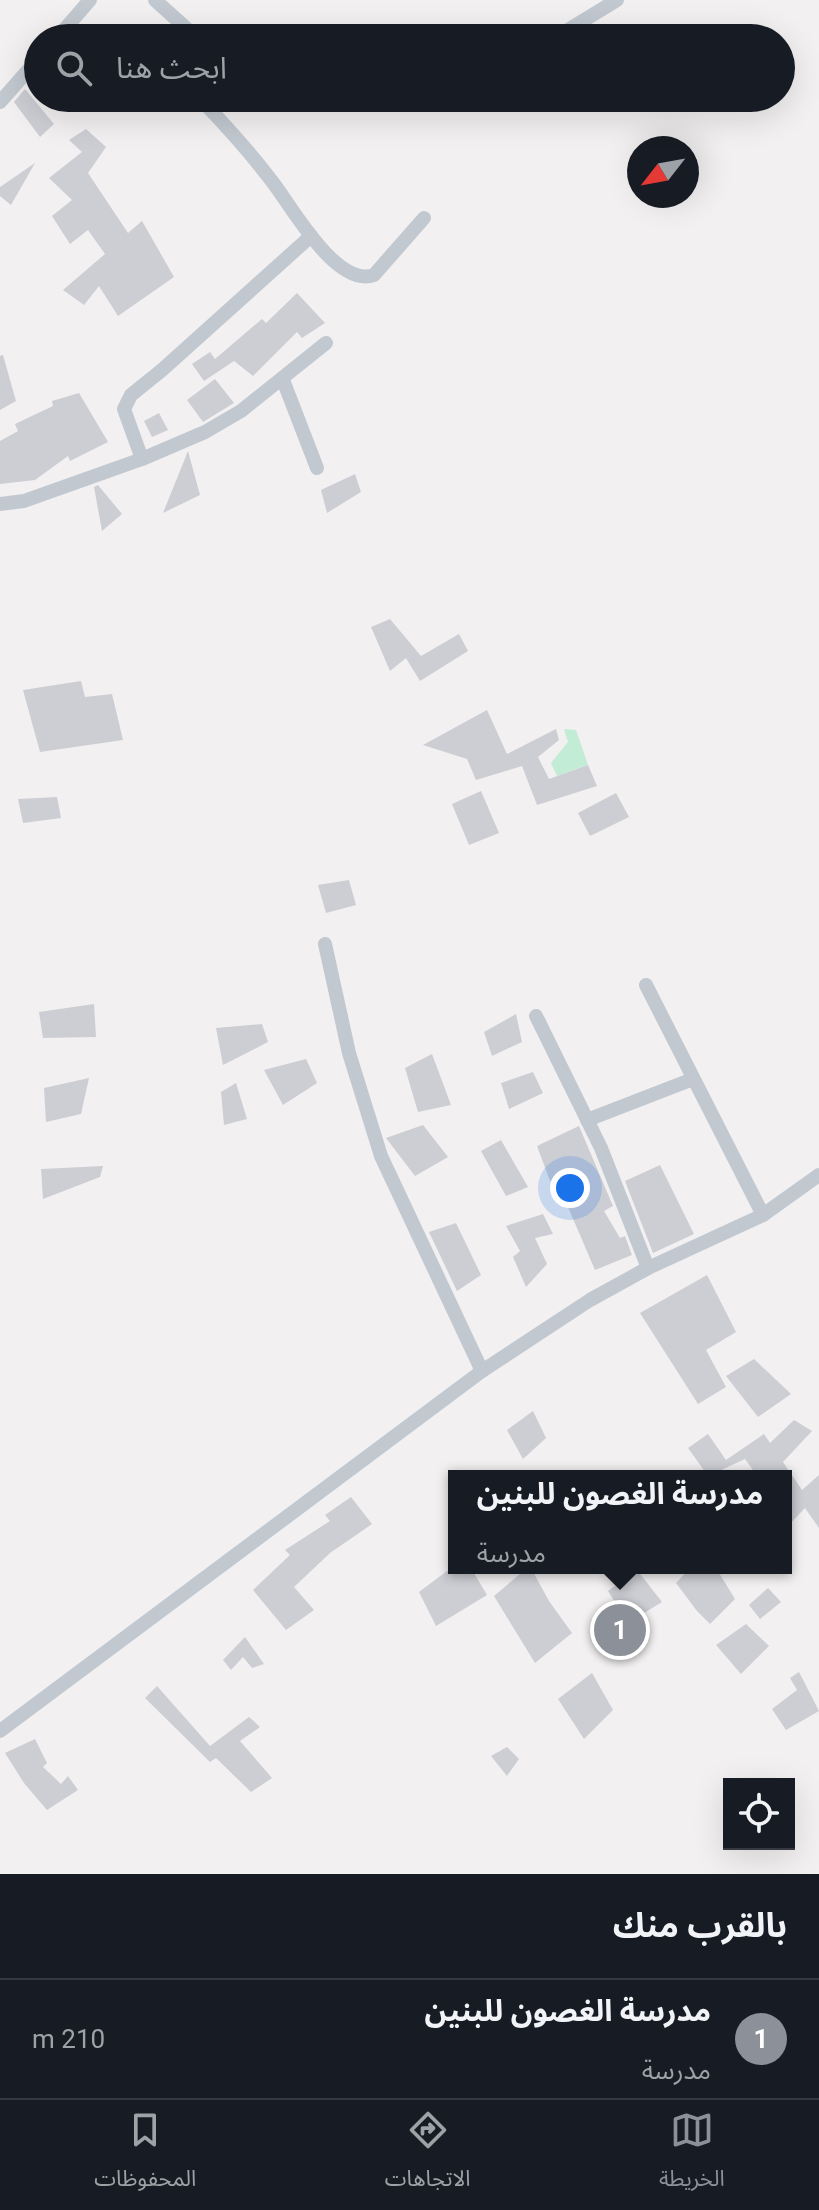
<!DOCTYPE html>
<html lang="ar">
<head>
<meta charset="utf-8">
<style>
	:root { --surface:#171b24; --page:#20242c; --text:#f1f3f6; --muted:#9ea1a6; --line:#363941; --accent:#8c9099 }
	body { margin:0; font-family:Roboto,"Noto Sans Arabic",sans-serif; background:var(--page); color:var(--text); direction:rtl }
	.controls { position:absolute; right:24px; bottom:24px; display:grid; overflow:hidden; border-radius:0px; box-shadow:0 8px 32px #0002 }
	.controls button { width:72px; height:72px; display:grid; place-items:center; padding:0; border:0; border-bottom:2px solid var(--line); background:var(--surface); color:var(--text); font:40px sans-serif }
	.compass { position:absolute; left:627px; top:136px; width:72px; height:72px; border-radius:50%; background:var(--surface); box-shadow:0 8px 32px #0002; rotate:239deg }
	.you { position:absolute; left:570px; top:1188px; width:28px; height:28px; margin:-20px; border:6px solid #fff; border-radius:50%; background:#1a73e8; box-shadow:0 0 0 12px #1a73e833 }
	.badge { display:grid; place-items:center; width:52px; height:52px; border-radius:50%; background:var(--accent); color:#fff; font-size:26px; font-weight:700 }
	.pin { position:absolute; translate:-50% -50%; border:4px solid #fff; box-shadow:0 2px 8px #0006 }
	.popup { position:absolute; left:448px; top:1470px; width:344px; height:104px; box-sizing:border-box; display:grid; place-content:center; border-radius:0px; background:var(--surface); filter:drop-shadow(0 2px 6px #0005); font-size:26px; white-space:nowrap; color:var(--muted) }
	.popup b { font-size:30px; color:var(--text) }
	.popup::after { content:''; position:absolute; left:50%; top:100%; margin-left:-16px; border:16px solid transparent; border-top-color:var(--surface) }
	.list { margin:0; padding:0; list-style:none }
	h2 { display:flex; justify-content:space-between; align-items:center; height:104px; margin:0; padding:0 32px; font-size:34px }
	h2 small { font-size:26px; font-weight:400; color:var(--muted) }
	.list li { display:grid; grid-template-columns:52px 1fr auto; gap:24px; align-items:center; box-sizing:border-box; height:120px; padding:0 32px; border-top:2px solid var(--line) }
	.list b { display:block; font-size:30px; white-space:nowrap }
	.list p { margin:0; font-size:26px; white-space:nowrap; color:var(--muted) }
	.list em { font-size:26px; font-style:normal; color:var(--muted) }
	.icon { flex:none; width:44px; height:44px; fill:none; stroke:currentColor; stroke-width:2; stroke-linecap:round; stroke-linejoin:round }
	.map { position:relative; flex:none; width:819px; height:1874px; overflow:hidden; direction:ltr }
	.search { position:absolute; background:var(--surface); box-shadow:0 8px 32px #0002; left:24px; right:24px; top:24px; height:88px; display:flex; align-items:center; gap:20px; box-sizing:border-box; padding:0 28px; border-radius:44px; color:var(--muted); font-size:30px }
	.sheet { height:224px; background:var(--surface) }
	nav { display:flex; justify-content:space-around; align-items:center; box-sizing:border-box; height:112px; border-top:2px solid var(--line); background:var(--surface); font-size:22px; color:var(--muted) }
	nav a { display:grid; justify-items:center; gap:4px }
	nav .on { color:var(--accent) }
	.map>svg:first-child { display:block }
	.green { fill:#c2ecd6 }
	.building { fill:#cdced4 }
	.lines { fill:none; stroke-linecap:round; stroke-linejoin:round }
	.minor { stroke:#c1c8d0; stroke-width:14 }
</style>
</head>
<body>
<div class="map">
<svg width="819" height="1874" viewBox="0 0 819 1874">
	<rect width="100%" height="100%" fill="#f2f0f0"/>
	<polygon class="green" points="564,729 576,730 588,765 557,776 551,763 568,742"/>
	<g class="building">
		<polygon points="25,89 54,124 40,137 14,102"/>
		<polygon points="86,129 106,147 88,173 128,233 142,221 174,277 118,316 99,286 84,305 63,290 105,254 88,230 70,244 52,216 72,200 49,178 82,152 69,140"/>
		<polygon points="35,163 11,205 0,196 0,187"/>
		<polygon points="297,293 325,323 302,338 297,332 253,376 234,361 204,381 192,364 210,352 215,359 262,319 266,323"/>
		<polygon points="3,355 16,401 0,410 0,356"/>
		<polygon points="215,379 234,403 203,422 187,400"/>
		<polygon points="79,393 108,442 70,461 68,456 35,480 0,484 0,441 18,431 15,424 53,406 52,401"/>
		<polygon points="159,413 168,430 152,437 144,421"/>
		<polygon points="188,451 200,495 163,513"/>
		<polygon points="355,474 361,492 327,513 321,490"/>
		<polygon points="98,485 122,514 102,531 94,487"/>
		<polygon points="390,619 421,656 459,634 468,651 420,681 406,658 390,671 371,627"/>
		<polygon points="81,681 85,697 112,694 123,740 40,752 23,690"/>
		<polygon points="487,710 507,754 556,729 559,740 538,757 549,779 588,765 597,786 537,805 522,766 476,780 467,759 423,745"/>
		<polygon points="481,791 499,833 469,845 452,804"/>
		<polygon points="616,793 629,817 590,836 578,813"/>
		<polygon points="57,797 61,818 23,823 18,799"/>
		<polygon points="349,880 356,905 326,913 318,885"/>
		<polygon points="94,1004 96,1037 43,1038 39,1012"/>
		<polygon points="516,1014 522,1042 492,1056 484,1032"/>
		<polygon points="262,1024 268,1042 223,1065 216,1028"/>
		<polygon points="432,1054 451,1105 418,1112 405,1068"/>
		<polygon points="306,1059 317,1083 283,1105 264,1070"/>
		<polygon points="533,1072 543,1093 509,1109 501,1083"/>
		<polygon points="89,1078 81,1114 46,1122 44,1088"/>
		<polygon points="236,1083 247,1119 224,1125 221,1092"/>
		<polygon points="423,1125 448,1157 415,1176 386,1138"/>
		<polygon points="579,1126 613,1206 604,1211 620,1238 625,1236 632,1255 595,1270 556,1179 550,1181 537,1146"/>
		<polygon points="501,1140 528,1187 506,1196 481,1151"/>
		<polygon points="660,1165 694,1234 653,1253 625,1181"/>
		<polygon points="103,1166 100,1177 43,1199 41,1169"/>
		<polygon points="543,1214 553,1234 535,1238 547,1264 526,1287 513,1257 520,1251 506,1226"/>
		<polygon points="456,1223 481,1275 457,1291 429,1232"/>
		<polygon points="707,1275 736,1332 706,1350 726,1387 698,1404 640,1313"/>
		<polygon points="754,1359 791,1394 758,1417 726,1376"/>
		<polygon points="533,1411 546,1438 523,1459 507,1430"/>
		<polygon points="794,1420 812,1431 783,1462 802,1490 819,1475 819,1528 805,1508 786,1528 786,1476 757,1476 745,1459 708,1476 688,1448 708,1434 726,1460 764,1434 770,1443"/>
		<polygon points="351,1497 372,1524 330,1553 294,1587 314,1610 286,1630 253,1590 290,1555 285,1550 330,1521 325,1515"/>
		<polygon points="451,1568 471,1568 487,1595 436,1626 419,1592"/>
		<polygon points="527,1568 531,1568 549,1601 572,1633 535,1663 494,1596"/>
		<polygon points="690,1568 716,1568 735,1599 710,1624 697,1611 676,1583"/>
		<polygon points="637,1570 662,1602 628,1623 608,1591"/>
		<polygon points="768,1588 781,1602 760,1619 749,1605"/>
		<polygon points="746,1624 769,1646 741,1674 716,1645"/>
		<polygon points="245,1637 264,1664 252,1668 243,1657 231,1670 223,1660"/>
		<polygon points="799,1672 819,1711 786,1730 772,1709 797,1690 790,1678"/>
		<polygon points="592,1673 613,1710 584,1739 558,1699"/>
		<polygon points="157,1686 210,1746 249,1717 260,1727 240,1741 272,1778 251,1792 216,1758 210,1762 145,1698"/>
		<polygon points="35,1739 47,1763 43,1767 61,1784 68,1776 78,1790 47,1810 24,1783 5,1753"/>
		<polygon points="507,1747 519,1759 507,1776 491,1756"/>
	</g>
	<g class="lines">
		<g class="minor">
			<polyline points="155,0 197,38"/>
			<polyline points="563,33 617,0"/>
			<polyline points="57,38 90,0"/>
			<path d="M 203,98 L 205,104 C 229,129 253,156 274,184 C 293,209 337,288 374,275 L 424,218"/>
			<polyline points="0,102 38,59"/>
			<polyline points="283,380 317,468"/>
			<polyline points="142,459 124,409 131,395 162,370 311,236"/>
			<polyline points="0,504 24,501 142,459 205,432 241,411 326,343"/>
			<polyline points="325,944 349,1053 381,1156 482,1371"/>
			<polyline points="646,985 763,1215"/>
			<polyline points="536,1016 601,1148 648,1268"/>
			<polyline points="587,1120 693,1079"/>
			<polyline points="0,1731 482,1371 590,1300 648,1268 763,1215 819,1175"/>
		</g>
	</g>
</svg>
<div class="controls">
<button><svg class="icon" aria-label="locate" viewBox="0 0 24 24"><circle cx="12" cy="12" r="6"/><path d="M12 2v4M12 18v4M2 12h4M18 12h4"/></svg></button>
</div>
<svg class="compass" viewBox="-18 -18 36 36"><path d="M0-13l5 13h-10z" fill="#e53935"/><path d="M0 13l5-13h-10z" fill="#9ea1a6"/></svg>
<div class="you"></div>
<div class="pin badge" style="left:620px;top:1630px">1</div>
<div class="popup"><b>مدرسة الغصون للبنين</b>مدرسة</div>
<div class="search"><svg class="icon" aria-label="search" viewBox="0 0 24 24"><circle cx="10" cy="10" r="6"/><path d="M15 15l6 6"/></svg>ابحث هنا</div>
</div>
<section class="sheet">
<h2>بالقرب منك<small></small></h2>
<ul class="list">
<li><span class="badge">1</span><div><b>مدرسة الغصون للبنين</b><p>مدرسة</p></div><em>210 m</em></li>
</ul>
</section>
<nav>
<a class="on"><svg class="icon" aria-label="map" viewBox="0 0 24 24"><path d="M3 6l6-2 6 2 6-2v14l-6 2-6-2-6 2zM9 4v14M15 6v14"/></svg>الخريطة</a>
<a><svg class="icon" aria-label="directions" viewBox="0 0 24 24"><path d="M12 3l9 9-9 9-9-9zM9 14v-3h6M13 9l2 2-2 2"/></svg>الاتجاهات</a>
<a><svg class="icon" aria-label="saved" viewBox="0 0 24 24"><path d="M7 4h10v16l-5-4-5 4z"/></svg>المحفوظات</a>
</nav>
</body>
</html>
